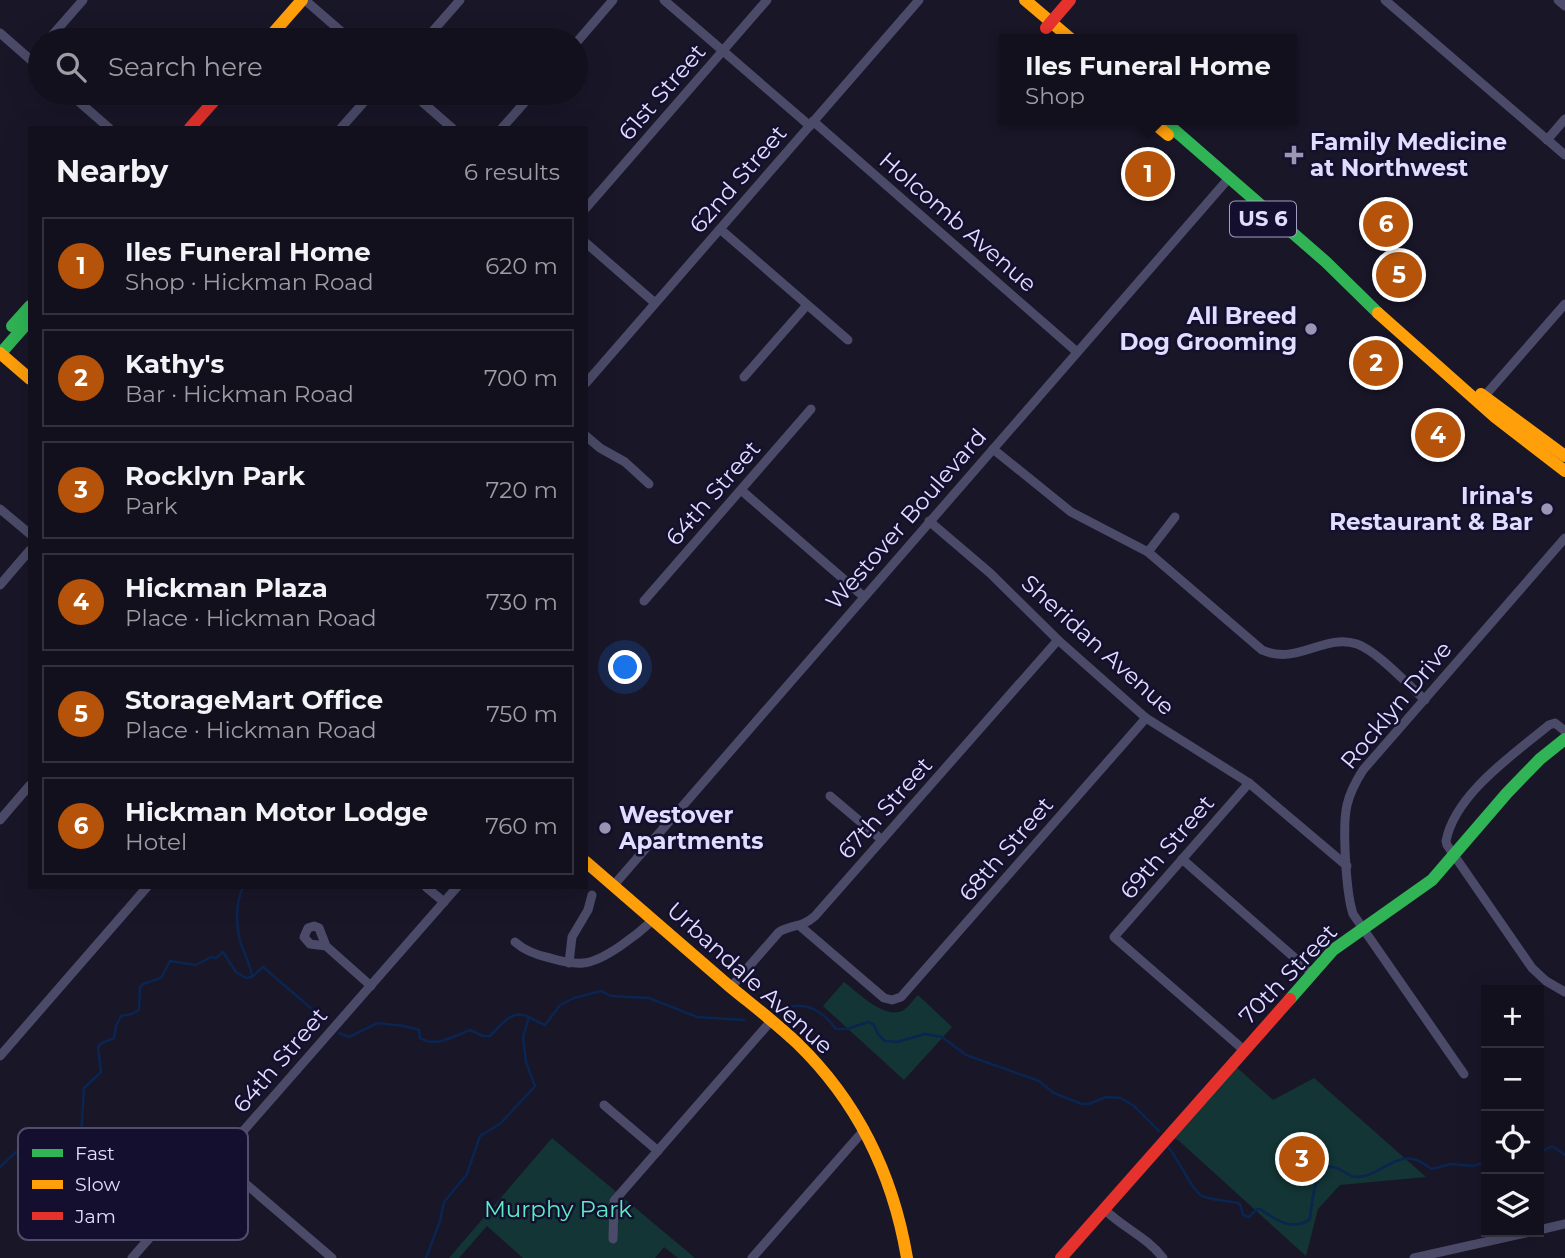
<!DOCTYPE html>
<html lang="en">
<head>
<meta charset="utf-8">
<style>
	:root { --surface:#13101e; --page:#201e2b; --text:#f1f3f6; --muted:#9d9da4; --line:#32303c; --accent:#b45309 }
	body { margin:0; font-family:Montserrat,sans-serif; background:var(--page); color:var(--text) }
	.controls { position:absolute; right:21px; bottom:21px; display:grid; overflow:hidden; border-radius:0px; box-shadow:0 7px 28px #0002 }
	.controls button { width:63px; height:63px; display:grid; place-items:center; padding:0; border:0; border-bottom:2px solid var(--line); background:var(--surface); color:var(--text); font:35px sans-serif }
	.you { position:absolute; left:626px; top:668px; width:24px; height:24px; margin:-18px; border:5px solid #fff; border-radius:50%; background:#1a73e8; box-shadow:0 0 0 10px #1a73e833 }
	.badge { display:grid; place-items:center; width:46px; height:46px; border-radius:50%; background:var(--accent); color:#fff; font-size:23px; font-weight:700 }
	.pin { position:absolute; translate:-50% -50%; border:4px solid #fff; box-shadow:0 2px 7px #0006 }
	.popup { position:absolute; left:999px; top:34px; width:298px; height:91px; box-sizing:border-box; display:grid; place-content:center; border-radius:0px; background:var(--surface); filter:drop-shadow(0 2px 5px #0005); font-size:23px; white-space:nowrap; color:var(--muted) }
	.popup b { font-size:26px; color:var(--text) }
	.popup::after { content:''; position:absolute; left:50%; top:100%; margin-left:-14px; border:14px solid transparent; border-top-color:var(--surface) }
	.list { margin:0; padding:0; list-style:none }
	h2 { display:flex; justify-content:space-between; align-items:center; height:91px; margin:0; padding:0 28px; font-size:30px }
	h2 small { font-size:23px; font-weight:400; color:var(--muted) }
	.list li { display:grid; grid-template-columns:46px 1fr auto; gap:21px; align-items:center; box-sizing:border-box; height:98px; margin:0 14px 14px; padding:0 14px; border:2px solid var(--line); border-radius:0px }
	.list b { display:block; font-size:26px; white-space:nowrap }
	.list p { margin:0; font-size:23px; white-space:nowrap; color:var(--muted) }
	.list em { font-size:23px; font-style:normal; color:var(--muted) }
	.icon { flex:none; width:38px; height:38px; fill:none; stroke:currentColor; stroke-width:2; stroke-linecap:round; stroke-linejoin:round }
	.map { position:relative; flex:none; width:1565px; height:1258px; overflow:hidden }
	.search { position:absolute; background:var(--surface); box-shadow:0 7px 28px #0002; left:28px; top:28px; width:560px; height:77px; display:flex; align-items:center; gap:18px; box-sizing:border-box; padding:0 24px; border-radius:38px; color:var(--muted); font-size:26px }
	.panel { position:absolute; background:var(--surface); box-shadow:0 7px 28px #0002; left:28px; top:126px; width:560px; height:763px; border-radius:0px }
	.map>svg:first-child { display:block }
	.green { fill:#133535 }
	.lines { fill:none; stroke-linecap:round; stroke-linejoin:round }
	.stream { stroke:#0a2550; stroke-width:2.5 }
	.street { stroke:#4b4b69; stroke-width:9 }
	.fast { stroke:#30b455; stroke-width:12 }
	.slow { stroke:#ff9f0a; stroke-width:12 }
	.jam { stroke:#e5322d; stroke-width:12 }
	.poi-dot { fill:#9a97b4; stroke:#140f2f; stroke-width:2.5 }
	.labels { text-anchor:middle; stroke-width:5; stroke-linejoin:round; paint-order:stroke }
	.shield { fill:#140f2f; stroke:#a39fc1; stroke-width:2 }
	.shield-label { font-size:21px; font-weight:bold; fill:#e0ddff }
	.street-label { font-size:23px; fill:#e0ddff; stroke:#140f2f }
	.poi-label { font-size:23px; font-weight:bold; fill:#e0ddff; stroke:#140f2f; text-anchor:start }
	.park-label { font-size:23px; fill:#5decc3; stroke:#140f2f }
	.key { fill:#140f2f; stroke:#514d6d; stroke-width:2 }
	.key-label { font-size:19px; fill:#e0ddff }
</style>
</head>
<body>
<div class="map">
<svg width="1565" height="1258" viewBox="0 0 1565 1258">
	<rect width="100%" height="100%" fill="#191628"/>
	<g class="green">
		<path d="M 844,982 C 857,992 884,1019 902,1011 C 907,1009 913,1000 918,995 L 952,1027 L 904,1080 L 823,1006 Z"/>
		<polygon points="1233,1064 1273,1100 1314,1078 1426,1177 1340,1185 1318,1209 1306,1256 1178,1140 1169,1136"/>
		<polygon points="552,1138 695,1258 678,1258 664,1247 655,1258 523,1258 487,1226 459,1258 449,1258"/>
	</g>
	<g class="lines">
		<g class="stream">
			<path d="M 243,887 C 235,903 236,928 241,944 C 245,955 251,966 252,977"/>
			<path d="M 785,1008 C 806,1001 823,1011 836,1029 L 847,1029 L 868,1022 L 874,1025 L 878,1034 L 885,1041 L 897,1042 L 925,1034 L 942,1037 L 966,1055 L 1039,1081 L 1054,1093 L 1082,1104 L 1089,1104 L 1106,1097 L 1121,1098 L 1134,1106 L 1159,1131"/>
			<path d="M 339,1033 L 349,1037 L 378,1023 L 404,1026 L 419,1030 L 420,1038 C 436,1048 454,1036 470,1030 L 483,1036 L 490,1036 C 501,1026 511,1008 529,1017 C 535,1020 539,1023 545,1025 L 560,1005 L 574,998 L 601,991 L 611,996 L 649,998 L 697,1017 L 744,1020"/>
			<path d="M 1168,1147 C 1178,1158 1193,1192 1202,1196 C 1214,1201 1228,1200 1240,1204 L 1243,1215 L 1249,1217 L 1257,1209 L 1260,1209 C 1276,1220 1292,1232 1310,1219 C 1312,1205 1313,1175 1327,1168 C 1337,1163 1347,1177 1357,1177 C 1377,1177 1393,1155 1413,1159 C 1419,1160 1427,1166 1432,1169 L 1451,1164 L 1472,1166 L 1486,1162"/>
			<polyline points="1539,1147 1543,1151 1552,1146 1565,1155"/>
			<polyline points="0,1167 16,1152 30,1150 48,1165 60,1163 64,1153 81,1137 84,1088 101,1072 98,1047 102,1043 114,1038 116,1026 121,1016 132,1014 139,1010 140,987 143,984 161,978 170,961 196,965 211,957 216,958 223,952 236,972 246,978 252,977 263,967 326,1021"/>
			<polyline points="426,1258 440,1221 444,1202 467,1174 480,1136 501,1123 535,1086 526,1062 523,1037 529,1017"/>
		</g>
		<g class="street">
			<polyline points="305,0 351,40"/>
			<polyline points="664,0 810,126"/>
			<polyline points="1385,0 1565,155"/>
			<polyline points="1558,0 1565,6"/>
			<polyline points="0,33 40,68"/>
			<polyline points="48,40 83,0"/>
			<polyline points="425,40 460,0"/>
			<polyline points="576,43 613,0"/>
			<polyline points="31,60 40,49"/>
			<polyline points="69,93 109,128"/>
			<polyline points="412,93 452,128"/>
			<polyline points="813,121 1077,352"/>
			<polyline points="341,128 372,93"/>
			<polyline points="502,128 533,93"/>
			<polyline points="1547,140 1565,119"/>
			<polyline points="586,208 767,0"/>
			<polyline points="720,229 848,340"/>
			<polyline points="586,243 655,303"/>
			<polyline points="744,377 807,305"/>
			<polyline points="586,383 919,0"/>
			<polyline points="1482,399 1565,304"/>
			<polyline points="586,436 600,448 625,462 649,484"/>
			<path d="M 993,449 L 1071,512 L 1148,552 L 1262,650 C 1297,666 1324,633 1357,644 C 1377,651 1408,685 1425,700"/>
			<polyline points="741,490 863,596"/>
			<polyline points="0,509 30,534"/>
			<polyline points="929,521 990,573 1058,640 1146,718 1249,783 1347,866"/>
			<polyline points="1148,552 1175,517"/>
			<polyline points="0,585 30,550"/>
			<polyline points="644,601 811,409"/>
			<path d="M 1565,731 L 1555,723 L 1549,725 C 1514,754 1455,794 1446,841 L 1447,845 L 1532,968 L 1546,981 L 1565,992"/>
			<polyline points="830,796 882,840"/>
			<polyline points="0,820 30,785"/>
			<polyline points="1182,859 1312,973"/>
			<polyline points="613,886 1229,178"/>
			<polyline points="426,887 444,902"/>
			<polyline points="800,926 884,998 892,1000 901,997 1146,718"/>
			<path d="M 515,942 C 525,951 536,955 550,958 C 560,961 572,964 583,963 C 603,962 638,934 653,920"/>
			<polyline points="326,946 319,928 314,926 308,928 304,937 310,944 326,946 371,986"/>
			<polyline points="569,963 572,937 588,910 592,895"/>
			<path d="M 731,987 L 779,932 C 792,924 802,928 815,916 L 1058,640"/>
			<polyline points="1245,1051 1114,937 1249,783"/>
			<polyline points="0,1056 147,887"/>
			<path d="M 1464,1074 L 1353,914 C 1346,893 1342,826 1347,805 C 1350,792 1356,781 1363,770 L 1565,538"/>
			<polyline points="604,1105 658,1151"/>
			<polyline points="218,1160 332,1258"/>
			<path d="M 1104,1209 C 1123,1228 1147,1237 1163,1258"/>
			<polyline points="1539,1230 1565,1224"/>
			<polyline points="613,1239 614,1201 771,1021"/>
			<polyline points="132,1258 457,887"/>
			<polyline points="752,1258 865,1129"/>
			<polyline points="1414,1258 1530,1232"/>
		</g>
		<g class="fast">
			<polyline points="1163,120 1326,262 1378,313"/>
			<polyline points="12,326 30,306"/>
			<polyline points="0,354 30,320"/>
			<polyline points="1290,999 1333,950 1432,880 1507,793 1540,759 1565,739"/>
		</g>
		<g class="slow">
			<polyline points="1025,0 1071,39"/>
			<polyline points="267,40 302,0"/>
			<polyline points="1150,120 1168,135"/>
			<polyline points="1378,313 1495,417 1565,471"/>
			<polyline points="0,353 30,379"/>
			<polyline points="1481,394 1565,456"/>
			<path d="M 586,862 C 633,903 680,944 728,985 C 751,1004 775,1022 797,1043 C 858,1102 893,1175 907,1258"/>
		</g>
		<g class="jam">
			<polyline points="1046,28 1070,0"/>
			<polyline points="190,128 221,93"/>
			<polyline points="1061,1258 1290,999"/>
		</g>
	</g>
	<g class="poi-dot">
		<path d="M1290.5 144.5h7v7h7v7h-7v7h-7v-7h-7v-7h7z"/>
		<circle cx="1311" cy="329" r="7"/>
		<circle cx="1547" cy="509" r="7"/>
		<circle cx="605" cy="828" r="7"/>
	</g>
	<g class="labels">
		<rect class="shield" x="1230" y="201.5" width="66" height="35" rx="5"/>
		<g class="shield-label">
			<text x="1263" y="226">US 6</text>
		</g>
		<g class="street-label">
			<text transform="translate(662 92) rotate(-49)" y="8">61st Street</text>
			<text transform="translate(738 179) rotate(-49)" y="8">62nd Street</text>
			<text transform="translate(958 222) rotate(41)" y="8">Holcomb Avenue</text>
			<text transform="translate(713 493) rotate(-49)" y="8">64th Street</text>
			<text transform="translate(906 519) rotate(-49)" y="8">Westover Boulevard</text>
			<text transform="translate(1098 645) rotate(42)" y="8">Sheridan Avenue</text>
			<text transform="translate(1396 705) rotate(-50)" y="8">Rocklyn Drive</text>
			<text transform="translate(885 808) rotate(-48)" y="8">67th Street</text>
			<text transform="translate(1167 847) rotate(-49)" y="8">69th Street</text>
			<text transform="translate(1006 849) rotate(-49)" y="8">68th Street</text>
			<text transform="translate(1288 974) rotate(-46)" y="8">70th Street</text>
			<text transform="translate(750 978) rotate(42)" y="8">Urbandale Avenue</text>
			<text transform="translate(280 1060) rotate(-49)" y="8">64th Street</text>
		</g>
		<g class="poi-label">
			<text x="1310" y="150">Family Medicine<tspan x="1310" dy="26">at Northwest</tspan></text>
			<text x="1297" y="324" text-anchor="end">All Breed<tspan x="1297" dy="26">Dog Grooming</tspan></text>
			<text x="1533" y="504" text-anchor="end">Irina's<tspan x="1533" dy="26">Restaurant &amp; Bar</tspan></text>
			<text x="619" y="823">Westover<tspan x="619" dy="26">Apartments</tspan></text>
		</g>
		<g class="park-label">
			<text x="558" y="1217">Murphy Park</text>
		</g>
	</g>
	<rect x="18" y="1128" width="230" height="112" rx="10" class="key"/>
	<rect x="32" y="1149" width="31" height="8" fill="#30b455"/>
	<rect x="32" y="1180" width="31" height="9" fill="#ff9f0a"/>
	<rect x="32" y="1212" width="31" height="8" fill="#e5322d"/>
	<g class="key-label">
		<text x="75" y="1160">Fast</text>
		<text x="75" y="1191">Slow</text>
		<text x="75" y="1223">Jam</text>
	</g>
</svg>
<div class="controls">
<button>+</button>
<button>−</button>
<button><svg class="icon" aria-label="locate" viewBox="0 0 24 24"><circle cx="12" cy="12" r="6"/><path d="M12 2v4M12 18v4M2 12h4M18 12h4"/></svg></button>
<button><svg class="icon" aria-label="layers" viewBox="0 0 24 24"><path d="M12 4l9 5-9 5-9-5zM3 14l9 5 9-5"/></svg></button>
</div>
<div class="you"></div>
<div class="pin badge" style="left:1148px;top:174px">1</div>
<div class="popup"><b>Iles Funeral Home</b>Shop</div>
<div class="pin badge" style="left:1376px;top:363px">2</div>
<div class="pin badge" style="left:1302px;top:1159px">3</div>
<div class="pin badge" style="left:1438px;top:435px">4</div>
<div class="pin badge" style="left:1399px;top:275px">5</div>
<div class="pin badge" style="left:1386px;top:224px">6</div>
<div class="search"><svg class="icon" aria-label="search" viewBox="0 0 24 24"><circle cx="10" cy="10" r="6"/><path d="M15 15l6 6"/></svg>Search here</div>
<section class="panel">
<h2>Nearby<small>6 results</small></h2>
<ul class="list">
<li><span class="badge">1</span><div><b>Iles Funeral Home</b><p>Shop · Hickman Road</p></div><em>620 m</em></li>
<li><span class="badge">2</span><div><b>Kathy's</b><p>Bar · Hickman Road</p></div><em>700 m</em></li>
<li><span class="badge">3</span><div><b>Rocklyn Park</b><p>Park</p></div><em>720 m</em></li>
<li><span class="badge">4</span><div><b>Hickman Plaza</b><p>Place · Hickman Road</p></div><em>730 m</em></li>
<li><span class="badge">5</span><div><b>StorageMart Office</b><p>Place · Hickman Road</p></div><em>750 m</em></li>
<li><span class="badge">6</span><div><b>Hickman Motor Lodge</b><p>Hotel</p></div><em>760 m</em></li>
</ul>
</section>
</div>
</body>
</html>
